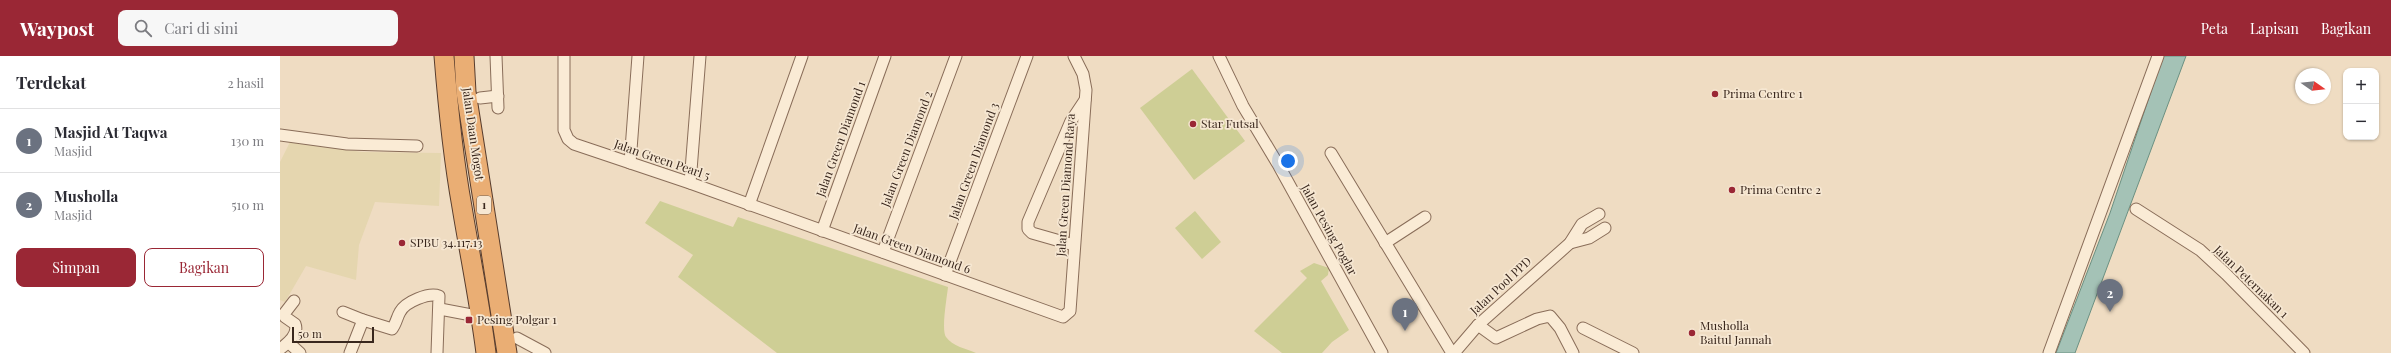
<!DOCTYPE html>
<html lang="id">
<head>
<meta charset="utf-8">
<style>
	:root { --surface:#fff; --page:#f7f7f7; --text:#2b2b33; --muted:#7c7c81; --line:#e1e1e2; --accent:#9a2735 }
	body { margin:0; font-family:"Playfair Display",serif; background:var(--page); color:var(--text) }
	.controls { position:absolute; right:12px; top:12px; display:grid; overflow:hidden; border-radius:8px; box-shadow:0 1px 3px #0004 }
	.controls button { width:36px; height:36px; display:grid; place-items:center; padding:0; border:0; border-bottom:1px solid var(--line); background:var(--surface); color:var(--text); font:20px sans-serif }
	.compass { position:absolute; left:2015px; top:12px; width:36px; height:36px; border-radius:50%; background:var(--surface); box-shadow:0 1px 3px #0004; rotate:104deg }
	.scale { position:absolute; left:12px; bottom:10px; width:82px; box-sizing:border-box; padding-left:4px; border:2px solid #39271d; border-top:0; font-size:11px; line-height:14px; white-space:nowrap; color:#39271d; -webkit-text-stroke:3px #f6e7d2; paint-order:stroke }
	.you { position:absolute; left:1008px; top:105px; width:14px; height:14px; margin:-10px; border:3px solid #fff; border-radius:50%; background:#1a73e8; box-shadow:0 0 0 6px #1a73e833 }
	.badge { display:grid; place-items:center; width:26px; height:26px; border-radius:50%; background:var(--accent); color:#fff; font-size:13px; font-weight:700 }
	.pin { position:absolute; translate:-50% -33px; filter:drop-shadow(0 1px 2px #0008) }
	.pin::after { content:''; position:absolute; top:21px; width:14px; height:12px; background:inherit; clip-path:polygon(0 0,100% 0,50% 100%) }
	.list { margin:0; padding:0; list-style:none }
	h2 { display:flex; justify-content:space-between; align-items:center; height:52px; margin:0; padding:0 16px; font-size:17px }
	h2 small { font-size:13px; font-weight:400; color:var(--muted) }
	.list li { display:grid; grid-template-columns:26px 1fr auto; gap:12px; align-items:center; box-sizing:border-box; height:64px; padding:0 16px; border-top:1px solid var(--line) }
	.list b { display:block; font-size:15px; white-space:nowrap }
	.list p { margin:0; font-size:13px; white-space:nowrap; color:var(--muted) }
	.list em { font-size:13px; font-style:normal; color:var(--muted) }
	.actions { display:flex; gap:8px; padding:12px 16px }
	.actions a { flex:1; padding:9px 0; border:1px solid var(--accent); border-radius:8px; text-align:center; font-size:14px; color:var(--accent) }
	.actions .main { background:var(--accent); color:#fff }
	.icon { flex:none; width:22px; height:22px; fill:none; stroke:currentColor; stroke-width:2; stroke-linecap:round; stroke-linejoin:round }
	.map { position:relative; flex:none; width:2111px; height:297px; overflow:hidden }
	header { display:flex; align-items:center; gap:24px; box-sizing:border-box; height:56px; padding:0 20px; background:var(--accent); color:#fff }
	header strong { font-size:19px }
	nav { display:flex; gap:22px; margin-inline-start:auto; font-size:14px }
	.search { width:280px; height:36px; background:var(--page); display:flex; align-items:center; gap:10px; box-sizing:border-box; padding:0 14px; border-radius:8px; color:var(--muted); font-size:15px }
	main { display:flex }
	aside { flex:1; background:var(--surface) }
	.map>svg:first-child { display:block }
	.farmland { fill:#e5d6af }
	.green { fill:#cece95 }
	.water { fill:#a4c2b6; stroke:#6b9082 }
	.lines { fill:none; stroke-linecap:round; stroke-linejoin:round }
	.minor-casing { stroke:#896d59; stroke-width:13 }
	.trunk-casing { stroke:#573c2d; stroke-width:21 }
	.minor { stroke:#faebd5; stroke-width:11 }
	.trunk { stroke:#eaae74; stroke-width:19 }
	.poi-dot { fill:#9a2735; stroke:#f6e7d2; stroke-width:1.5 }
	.labels { text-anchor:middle; stroke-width:3.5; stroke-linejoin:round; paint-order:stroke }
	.shield { fill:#f6e7d2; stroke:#726153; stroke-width:1 }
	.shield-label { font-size:11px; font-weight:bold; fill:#39271d }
	.poi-label { font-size:12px; fill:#39271d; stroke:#f6e7d2; text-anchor:start }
	.street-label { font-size:12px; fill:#39271d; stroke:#f6e7d2 }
</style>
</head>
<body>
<header>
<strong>Waypost</strong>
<div class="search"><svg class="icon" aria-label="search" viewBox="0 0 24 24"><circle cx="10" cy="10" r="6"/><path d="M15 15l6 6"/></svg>Cari di sini</div>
<nav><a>Peta</a><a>Lapisan</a><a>Bagikan</a></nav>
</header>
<main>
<aside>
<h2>Terdekat<small>2 hasil</small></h2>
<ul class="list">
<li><span class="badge" style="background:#6b7280">1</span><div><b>Masjid At Taqwa</b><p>Masjid</p></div><em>130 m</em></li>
<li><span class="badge" style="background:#6b7280">2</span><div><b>Musholla</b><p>Masjid</p></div><em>510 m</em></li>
</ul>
<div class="actions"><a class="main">Simpan</a><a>Bagikan</a></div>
</aside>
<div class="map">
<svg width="2111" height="297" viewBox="0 0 2111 297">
	<rect width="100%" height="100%" fill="#efdcc2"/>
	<polygon class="farmland" points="10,86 82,96 161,97 159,150 95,146 79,189 76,224 26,210 5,246 0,244 0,106"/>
	<g class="green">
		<polygon points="912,13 965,85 914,124 860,52"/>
		<path d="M 380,145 L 453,171 L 458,161 L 668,231 C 667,241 661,274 666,281 C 672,290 687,293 696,297 L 497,297 L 398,221 L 413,199 L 365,167 Z"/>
		<polygon points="915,155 941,186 922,203 895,172"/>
		<polygon points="1034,207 1049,212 1048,219 1041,225 1069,274 1052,286 1042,297 1002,297 974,275 1027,222 1020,215"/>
	</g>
	<polygon class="water" points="1883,0 1906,0 1795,297 1776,297 1830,157"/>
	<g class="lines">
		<g class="minor-casing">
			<g id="minor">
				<polyline points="216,0 218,52"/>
				<polyline points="284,0 284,74 288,83 294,88 410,127 783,261 790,255 806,34 803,18 794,0"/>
				<polyline points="939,0 963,50 999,110 1102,297"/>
				<polyline points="200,42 218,40"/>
				<polyline points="0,79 67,88 137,90"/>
				<polyline points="1051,97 1172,297"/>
				<polyline points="350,107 358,0"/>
				<polyline points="410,127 420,0"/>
				<polyline points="469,149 522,0"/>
				<polyline points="1856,153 1920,194 1946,218 2024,297"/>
				<polyline points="542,175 605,0"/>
				<polyline points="1105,187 1145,161"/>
				<polyline points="1290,187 1309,182 1325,172"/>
				<polyline points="794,189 752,177 748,173 748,166 791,65 805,44"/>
				<polyline points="603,196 676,0"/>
				<polyline points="665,219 747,0"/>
				<polyline points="160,253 202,261"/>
				<polyline points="63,256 83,264 70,297"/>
				<path d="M 83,264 L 112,273 C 116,268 117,261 120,256 C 125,246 149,236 159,240 L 157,297"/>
				<polyline points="1198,269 1216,282 1257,263 1270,260 1280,272 1293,297"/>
				<polyline points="1303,272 1353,297"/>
				<polyline points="237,282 265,297"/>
				<polyline points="9,287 20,297"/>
				<path d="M 0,293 C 7,288 19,278 15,268 L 5,261 L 4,258 L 14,245"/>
				<polyline points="1174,297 1198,269 1290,187 1302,168 1319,158"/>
				<polyline points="1769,297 1878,0"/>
			</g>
		</g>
		<g class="trunk-casing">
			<g id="trunk">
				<path d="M 164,0 C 168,50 173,101 182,151 C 190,200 200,248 206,297"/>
				<polyline points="184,0 186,36 227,297"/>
			</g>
		</g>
		<use href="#minor" class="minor"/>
		<use href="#trunk" class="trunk"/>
	</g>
	<g class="poi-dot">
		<circle cx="1435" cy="38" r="4"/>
		<circle cx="913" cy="68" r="4"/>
		<circle cx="1452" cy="134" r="4"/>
		<circle cx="122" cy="187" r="4"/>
		<rect x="185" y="260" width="8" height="8" rx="2"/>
		<circle cx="1412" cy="277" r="4"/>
	</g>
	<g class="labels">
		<rect class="shield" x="197" y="140" width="14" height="18" rx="3"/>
		<g class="shield-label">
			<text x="204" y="153">1</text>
		</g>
		<g class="poi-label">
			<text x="1443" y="42">Prima Centre 1</text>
			<text x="921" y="72">Star Futsal</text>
			<text x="1460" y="138">Prima Centre 2</text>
			<text x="130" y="191">SPBU 34.117.13</text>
			<text x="197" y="268">Pesing Polgar 1</text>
			<text x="1420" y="274">Musholla<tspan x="1420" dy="14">Baitul Jannah</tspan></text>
		</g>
		<g class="street-label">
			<text transform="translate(193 78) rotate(82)" y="4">Jalan Daan Mogot</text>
			<text transform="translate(561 83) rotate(-70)" y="4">Jalan Green Diamond 1</text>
			<text transform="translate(627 93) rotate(-69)" y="4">Jalan Green Diamond 2</text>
			<text transform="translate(382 104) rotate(19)" y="4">Jalan Green Pearl 5</text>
			<text transform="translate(694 105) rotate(-70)" y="4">Jalan Green Diamond 3</text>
			<text transform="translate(786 129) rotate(-86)" y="4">Jalan Green Diamond Raya</text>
			<text transform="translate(1049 174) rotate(61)" y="4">Jalan Pesing Poglar</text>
			<text transform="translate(632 193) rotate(20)" y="4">Jalan Green Diamond 6</text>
			<text transform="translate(1971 226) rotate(44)" y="4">Jalan Peternakan 1</text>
			<text transform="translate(1221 230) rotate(-43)" y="4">Jalan Pool PPD</text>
		</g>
	</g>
</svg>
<div class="controls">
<button>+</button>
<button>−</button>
</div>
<svg class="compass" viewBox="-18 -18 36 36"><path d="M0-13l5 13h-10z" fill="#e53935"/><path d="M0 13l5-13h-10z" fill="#7c7c81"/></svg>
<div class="scale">50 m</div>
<div class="you"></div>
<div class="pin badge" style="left:1125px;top:275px;background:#6b7280">1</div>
<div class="pin badge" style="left:1830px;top:256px;background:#6b7280">2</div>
</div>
</main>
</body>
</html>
